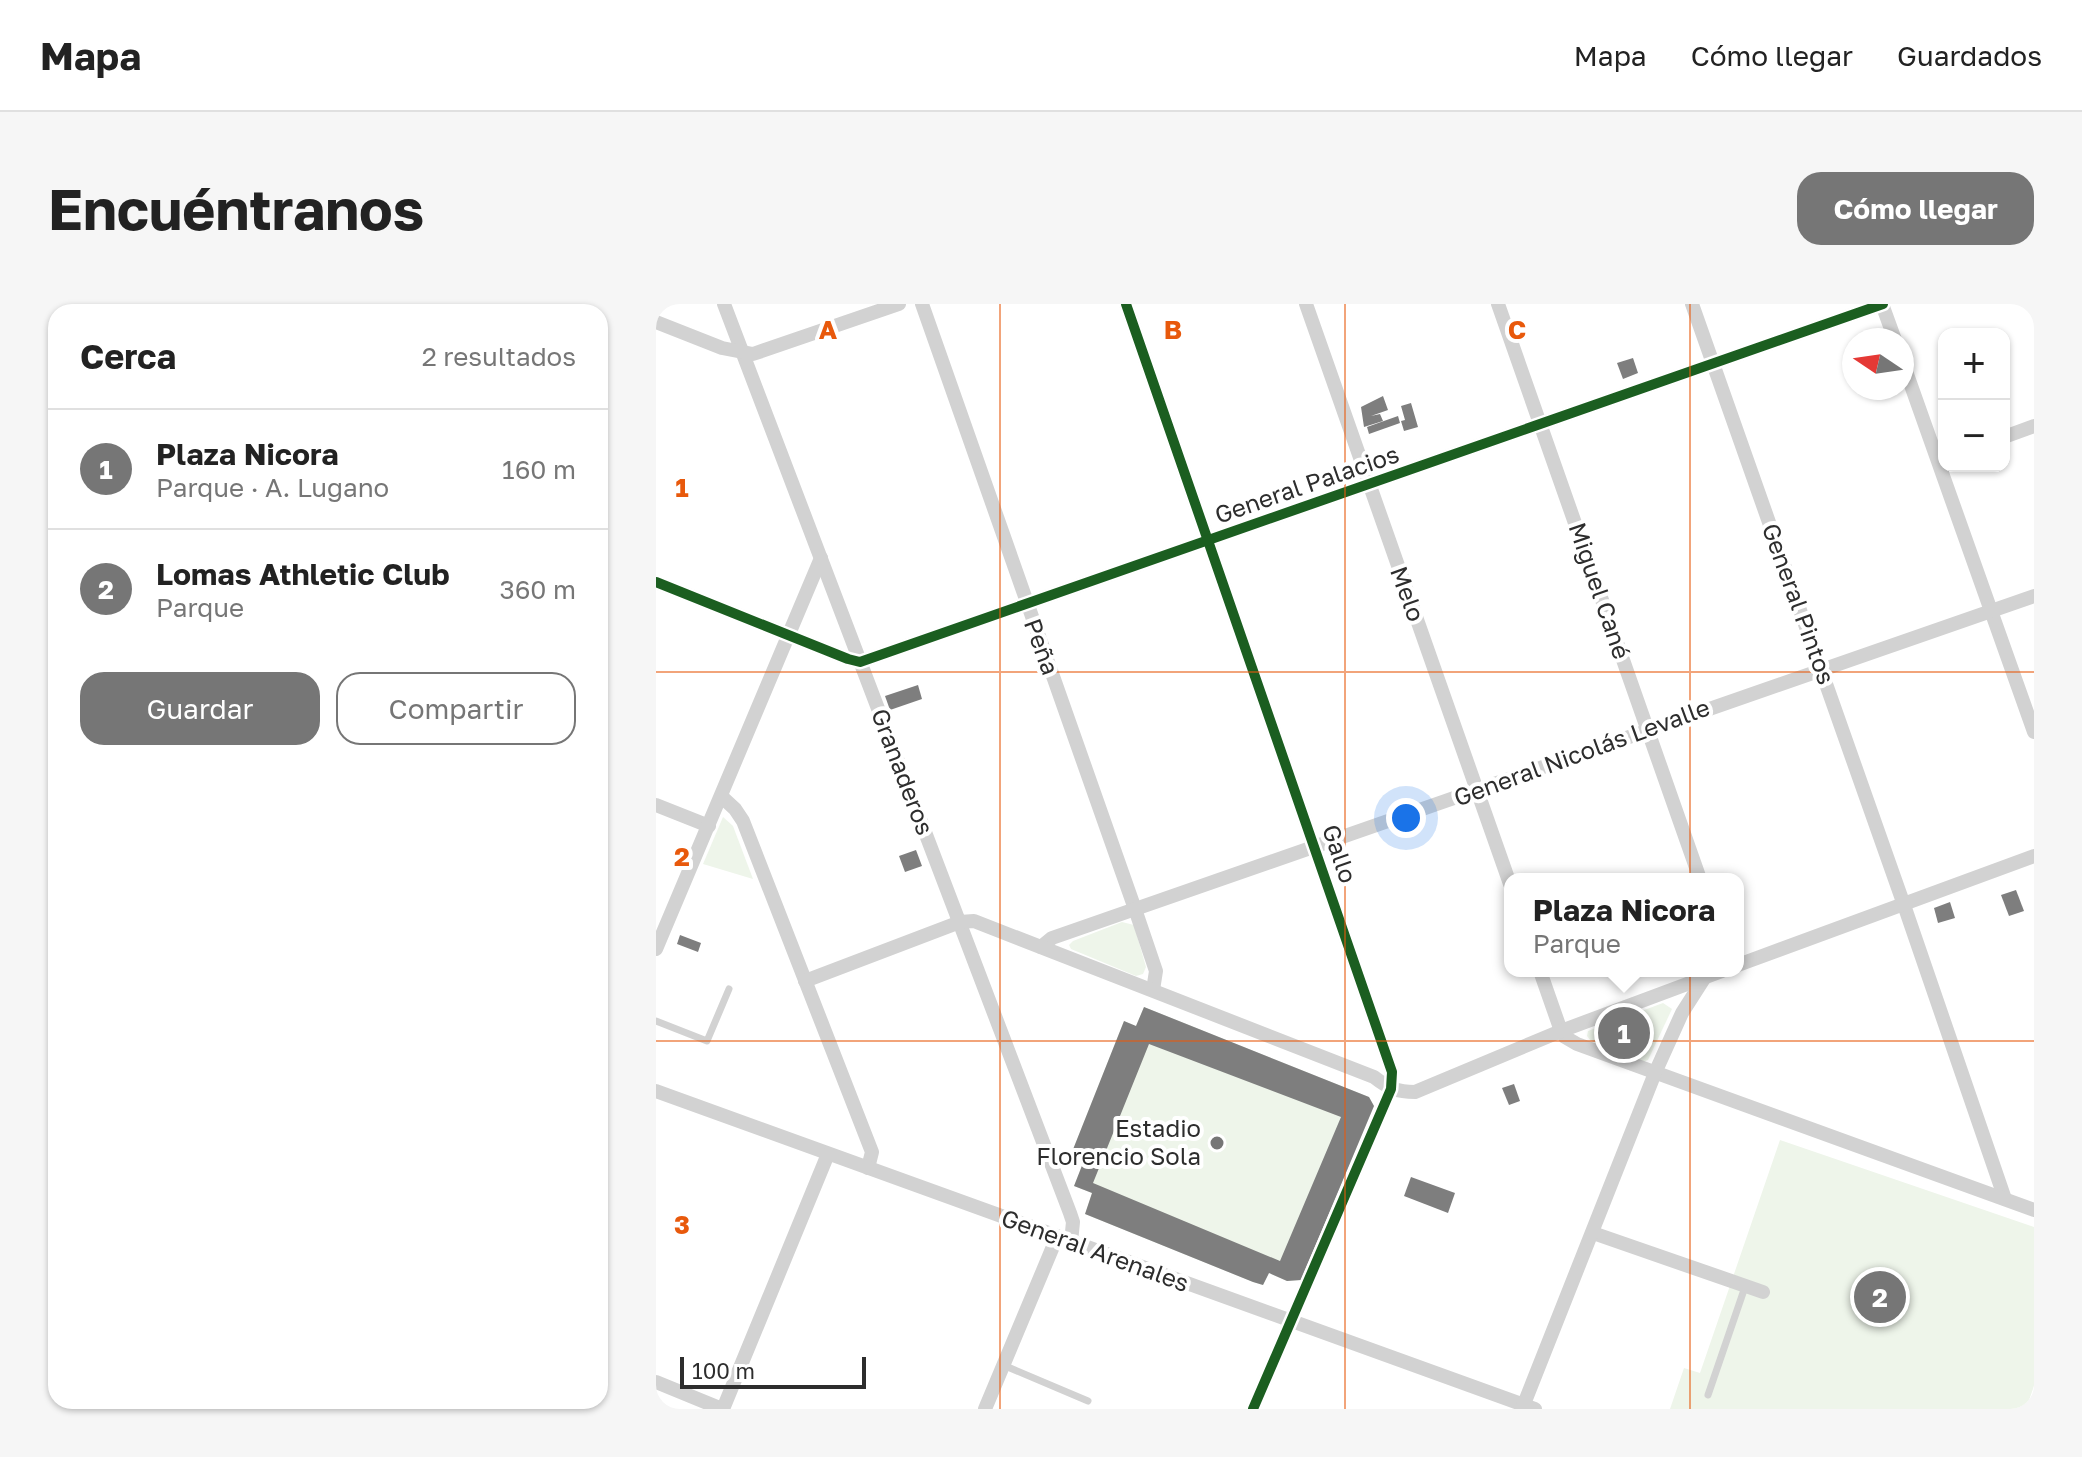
<!DOCTYPE html>
<html lang="es">
<head>
<meta charset="utf-8">
<style>
	:root { --surface:#fff; --page:#f6f6f6; --text:#222; --muted:#767676; --line:#e0e0e0; --accent:#767676 }
	body { margin:0; font-family:"Golos Text",sans-serif; background:var(--page); color:var(--text) }
	.controls { position:absolute; right:24px; top:24px; display:grid; overflow:hidden; border-radius:16px; box-shadow:0 2px 6px #0004 }
	.controls button { width:72px; height:72px; display:grid; place-items:center; padding:0; border:0; border-bottom:2px solid var(--line); background:var(--surface); color:var(--text); font:40px sans-serif }
	.compass { position:absolute; left:1186px; top:24px; width:72px; height:72px; border-radius:50%; background:var(--surface); box-shadow:0 2px 6px #0004; rotate:283deg }
	.scale { position:absolute; left:24px; bottom:20px; width:186px; box-sizing:border-box; padding-left:8px; border:4px solid #2d2d2d; border-top:0; font-size:22px; line-height:28px; white-space:nowrap; color:#2d2d2d; -webkit-text-stroke:6px #fff; paint-order:stroke }
	.you { position:absolute; left:750px; top:514px; width:28px; height:28px; margin:-20px; border:6px solid #fff; border-radius:50%; background:#1a73e8; box-shadow:0 0 0 12px #1a73e833 }
	.badge { display:grid; place-items:center; width:52px; height:52px; border-radius:50%; background:var(--accent); color:#fff; font-size:26px; font-weight:700 }
	.pin { position:absolute; translate:-50% -50%; border:4px solid #fff; box-shadow:0 2px 8px #0006 }
	.popup { position:absolute; left:848px; top:569px; width:240px; height:104px; box-sizing:border-box; display:grid; place-content:center; border-radius:16px; background:var(--surface); filter:drop-shadow(0 2px 6px #0005); font-size:26px; white-space:nowrap; color:var(--muted) }
	.popup b { font-size:30px; color:var(--text) }
	.popup::after { content:''; position:absolute; left:50%; top:100%; margin-left:-16px; border:16px solid transparent; border-top-color:var(--surface) }
	.list { margin:0; padding:0; list-style:none }
	h2 { display:flex; justify-content:space-between; align-items:center; height:104px; margin:0; padding:0 32px; font-size:34px }
	h2 small { font-size:26px; font-weight:400; color:var(--muted) }
	.list li { display:grid; grid-template-columns:52px 1fr auto; gap:24px; align-items:center; box-sizing:border-box; height:120px; padding:0 32px; border-top:2px solid var(--line) }
	.list b { display:block; font-size:30px; white-space:nowrap }
	.list p { margin:0; font-size:26px; white-space:nowrap; color:var(--muted) }
	.list em { font-size:26px; font-style:normal; color:var(--muted) }
	.actions { display:flex; gap:16px; padding:24px 32px }
	.actions a { flex:1; padding:18px 0; border:2px solid var(--accent); border-radius:24px; text-align:center; font-size:28px; color:var(--accent) }
	.actions .main { background:var(--accent); color:#fff }
	.map { position:relative; flex:none; width:1378px; height:1105px; overflow:hidden; border-radius:24px }
	header { display:flex; align-items:center; gap:48px; box-sizing:border-box; height:112px; padding:0 40px; background:var(--surface); border-bottom:2px solid var(--line) }
	header strong { font-size:38px }
	nav { display:flex; gap:44px; margin-inline-start:auto; font-size:28px }
	.intro { display:flex; align-items:center; justify-content:space-between; box-sizing:border-box; height:192px; padding:0 48px }
	h1 { margin:0; font-size:56px }
	.button { padding:20px 36px; border-radius:24px; background:var(--accent); color:#fff; font-size:28px; font-weight:700 }
	main { display:flex; gap:48px; padding:0 48px }
	aside { flex:1; background:var(--surface); border-radius:24px; box-shadow:0 2px 6px #0004 }
	.map>svg:first-child { display:block }
	.green { fill:#eef5ea }
	.building { fill:#7e7e7e; fill-rule:evenodd }
	.lines { fill:none; stroke-linecap:round; stroke-linejoin:round }
	.service { stroke:#d2d2d2; stroke-width:7 }
	.minor { stroke:#d2d2d2; stroke-width:14 }
	.cycleway-casing { stroke:#fff; stroke-width:15 }
	.cycleway { stroke:#1b5e20; stroke-width:10 }
	.grid { fill:none; stroke:#e8590c; stroke-width:2; stroke-opacity:0.55 }
	.poi-dot { fill:#767676; stroke:#fff; stroke-width:3 }
	.labels { text-anchor:middle; stroke-width:8; stroke-linejoin:round; paint-order:stroke }
	.street-label { font-size:24px; fill:#2d2d2d; stroke:#fff }
	.poi-label { font-size:24px; fill:#2d2d2d; stroke:#fff; text-anchor:end }
	.grid-label { font-size:26px; text-anchor:middle; font-weight:bold; fill:#e8590c; stroke:#fff; stroke-width:8; stroke-linejoin:round; paint-order:stroke }
</style>
</head>
<body>
<header>
<strong>Mapa</strong>
<nav><a>Mapa</a><a>Cómo llegar</a><a>Guardados</a></nav>
</header>
<div class="intro"><h1>Encuéntranos</h1><a class="button">Cómo llegar</a></div>
<main>
<aside>
<h2>Cerca<small>2 resultados</small></h2>
<ul class="list">
<li><span class="badge">1</span><div><b>Plaza Nicora</b><p>Parque · A. Lugano</p></div><em>160 m</em></li>
<li><span class="badge">2</span><div><b>Lomas Athletic Club</b><p>Parque</p></div><em>360 m</em></li>
</ul>
<div class="actions"><a class="main">Guardar</a><a>Compartir</a></div>
</aside>
<div class="map">
<svg width="1378" height="1105" viewBox="0 0 1378 1105">
	<rect width="100%" height="100%" fill="#fff"/>
	<g class="green">
		<polygon points="67,513 77,522 97,575 47,560"/>
		<polygon points="466,618 478,621 490,663 487,670 480,672 415,645 413,641 417,637"/>
		<polygon points="1007,699 1016,705 992,756 987,758 935,737 931,732 932,727"/>
		<polygon points="488,703 713,793 718,802 645,976 631,977 613,969 607,981 597,978 429,910 436,889 418,882 427,859 414,853 468,717 480,722"/>
		<polygon points="1124,836 1378,923 1378,1082 1370,1105 1014,1105 1028,1064 1044,1069"/>
	</g>
	<g class="building">
		<polygon points="977,54 982,69 967,75 961,59"/>
		<polygon points="727,92 732,106 715,112 724,110 727,117 708,123 705,103"/>
		<polygon points="755,99 762,123 748,127 745,117 749,116 745,102"/>
		<polygon points="742,112 744,119 713,130 711,123"/>
		<polygon points="262,381 266,395 234,406 229,392"/>
		<polygon points="260,546 266,562 249,568 243,552"/>
		<polygon points="1360,586 1368,607 1353,612 1345,591"/>
		<polygon points="1294,598 1299,614 1282,619 1278,604"/>
		<polygon points="24,631 45,639 42,648 21,640"/>
		<path d="M 488,703 L 713,793 L 718,802 L 645,976 L 631,977 L 613,969 L 607,981 L 597,978 L 429,910 L 436,889 L 418,882 L 427,859 L 414,853 L 468,717 L 480,722 ZM 493,740 L 685,813 L 624,957 L 437,879 Z"/>
		<polygon points="858,780 864,797 853,801 846,784"/>
		<polygon points="755,873 799,889 792,909 748,892"/>
	</g>
	<g class="lines">
		<g class="service">
			<polyline points="0,717 51,737 73,685"/>
			<polyline points="347,1061 432,1097"/>
			<polyline points="1052,1091 1089,983"/>
		</g>
		<g class="minor">
			<polyline points="68,0 414,909 417,918 415,938"/>
			<polyline points="266,0 479,605 500,667 497,686"/>
			<polyline points="470,0 736,768 735,785 597,1105"/>
			<polyline points="650,0 854,580"/>
			<polyline points="842,0 1044,575"/>
			<polyline points="1036,0 1248,601 1349,895"/>
			<polyline points="1226,0 1239,36"/>
			<polyline points="0,18 66,44 97,50 243,0"/>
			<polyline points="1246,56 1378,428"/>
			<polyline points="1348,133 1378,122"/>
			<polyline points="0,278 192,355 204,358 1227,0"/>
			<polyline points="66,493 79,505 87,517 216,848 212,864"/>
			<polyline points="0,501 53,522"/>
			<polyline points="385,643 396,634 1378,292"/>
			<polyline points="0,645 165,254"/>
			<polyline points="1082,661 1378,552"/>
			<polyline points="884,667 905,727 909,733 921,740 1378,906"/>
			<path d="M 149,677 L 304,618 L 318,617 L 718,773 C 732,784 741,788 759,788 L 905,727 L 1066,667"/>
			<polyline points="0,787 879,1105"/>
			<polyline points="937,929 1107,988"/>
			<polyline points="0,1078 66,1105"/>
			<polyline points="67,1105 172,850"/>
			<polyline points="329,1105 401,933"/>
			<polyline points="866,1105 999,769 1026,709 1049,673"/>
		</g>
		<g class="cycleway-casing">
			<g id="cycleway">
				<polyline points="470,0 736,768 735,785 597,1105"/>
				<polyline points="0,278 192,355 204,358 1227,0"/>
			</g>
		</g>
		<use href="#cycleway" class="cycleway"/>
	</g>
	<path class="grid" d="M 344,0 L 344,1105M 689,0 L 689,1105M 1034,0 L 1034,1105M 0,368 L 1378,368M 0,737 L 1378,737"/>
	<circle class="poi-dot" cx="561" cy="839" r="8"/>
	<g class="labels">
		<g class="street-label">
			<text transform="translate(651 181) rotate(-19)" y="8">General Palacios</text>
			<text transform="translate(943 287) rotate(71)" y="8">Miguel Cané</text>
			<text transform="translate(751 290) rotate(70)" y="8">Melo</text>
			<text transform="translate(1142 300) rotate(70)" y="8">General Pintos</text>
			<text transform="translate(385 343) rotate(70)" y="8">Peña</text>
			<text transform="translate(926 449) rotate(-20)" y="8">General Nicolás Levalle</text>
			<text transform="translate(246 468) rotate(69)" y="8">Granaderos</text>
			<text transform="translate(683 550) rotate(71)" y="8">Gallo</text>
			<text transform="translate(439 947) rotate(20)" y="8">General Arenales</text>
		</g>
		<g class="poi-label">
			<text x="545" y="833">Estadio<tspan x="545" dy="28">Florencio Sola</tspan></text>
		</g>
	</g>
	<g class="grid-label">
		<text x="172" y="35">A</text>
		<text x="517" y="35">B</text>
		<text x="861" y="35">C</text>
		<text x="26" y="193">1</text>
		<text x="26" y="562">2</text>
		<text x="26" y="930">3</text>
	</g>
</svg>
<div class="controls">
<button>+</button>
<button>−</button>
</div>
<svg class="compass" viewBox="-18 -18 36 36"><path d="M0-13l5 13h-10z" fill="#e53935"/><path d="M0 13l5-13h-10z" fill="#767676"/></svg>
<div class="scale">100 m</div>
<div class="you"></div>
<div class="pin badge" style="left:968px;top:729px">1</div>
<div class="popup"><b>Plaza Nicora</b>Parque</div>
<div class="pin badge" style="left:1224px;top:993px">2</div>
</div>
</main>
</body>
</html>
